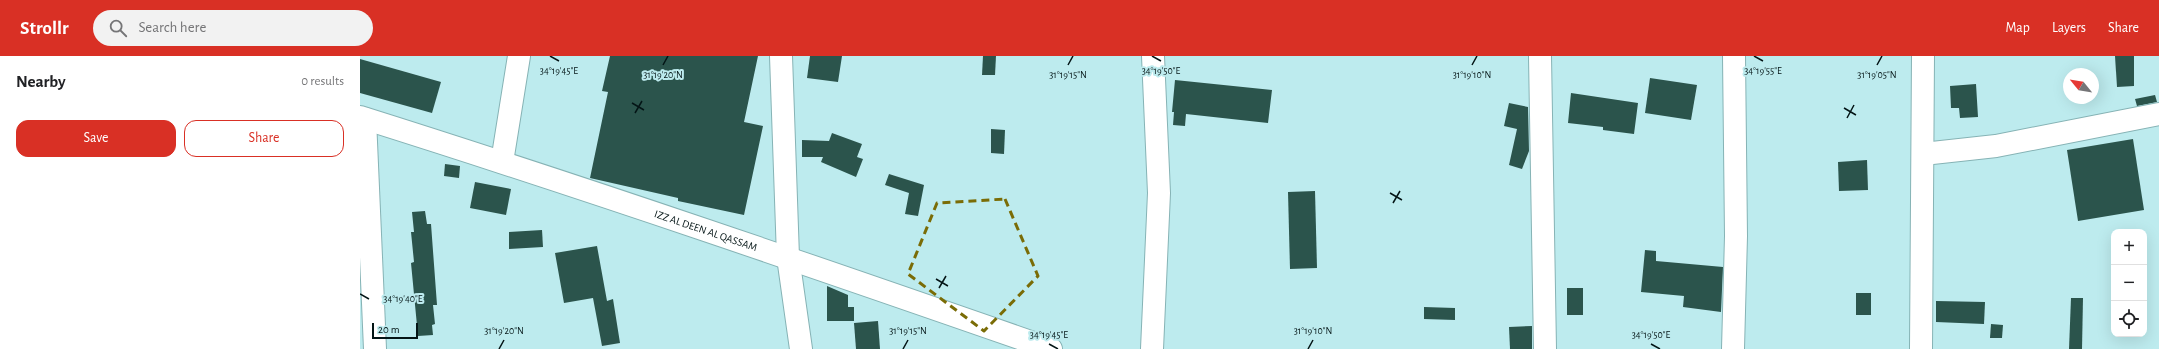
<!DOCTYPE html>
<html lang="en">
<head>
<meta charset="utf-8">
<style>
	:root { --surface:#fff; --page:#f2f2f2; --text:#202124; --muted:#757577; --line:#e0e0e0; --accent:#d93025 }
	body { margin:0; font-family:"Alegreya Sans",sans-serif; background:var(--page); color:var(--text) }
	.controls { position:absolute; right:12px; bottom:12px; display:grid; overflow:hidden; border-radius:8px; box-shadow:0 4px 16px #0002 }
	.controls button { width:36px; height:36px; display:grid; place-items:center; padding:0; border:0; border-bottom:1px solid var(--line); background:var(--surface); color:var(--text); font:20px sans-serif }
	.compass { position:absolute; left:1703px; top:12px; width:36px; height:36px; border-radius:50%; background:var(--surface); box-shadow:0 4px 16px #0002; rotate:300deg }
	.scale { position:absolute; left:12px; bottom:10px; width:46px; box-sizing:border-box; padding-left:4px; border:2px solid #041516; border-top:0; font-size:11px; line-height:14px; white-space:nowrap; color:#041516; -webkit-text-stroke:3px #bdebee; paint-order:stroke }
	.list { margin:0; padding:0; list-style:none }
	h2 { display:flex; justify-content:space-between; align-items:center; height:52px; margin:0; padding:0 16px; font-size:17px }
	h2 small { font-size:13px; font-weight:400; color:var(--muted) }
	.actions { display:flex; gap:8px; padding:12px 16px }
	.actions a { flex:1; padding:9px 0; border:1px solid var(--accent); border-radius:12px; text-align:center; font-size:14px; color:var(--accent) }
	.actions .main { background:var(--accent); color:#fff }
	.icon { flex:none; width:22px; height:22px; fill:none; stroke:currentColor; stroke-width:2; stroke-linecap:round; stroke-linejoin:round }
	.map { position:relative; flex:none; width:1799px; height:293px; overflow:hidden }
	header { display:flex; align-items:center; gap:24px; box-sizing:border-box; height:56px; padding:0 20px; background:var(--accent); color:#fff }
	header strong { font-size:19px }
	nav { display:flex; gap:22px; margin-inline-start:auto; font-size:14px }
	.search { width:280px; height:36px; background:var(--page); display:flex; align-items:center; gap:10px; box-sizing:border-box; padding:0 14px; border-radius:22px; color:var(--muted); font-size:15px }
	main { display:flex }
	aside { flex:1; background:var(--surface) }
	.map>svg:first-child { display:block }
	.building { fill:#2b544c }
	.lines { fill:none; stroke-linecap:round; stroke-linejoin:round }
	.minor-casing { stroke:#86b3b5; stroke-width:24 }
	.minor { stroke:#fff; stroke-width:22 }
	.marked { fill:none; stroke:#7a6c06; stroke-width:3; stroke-dasharray:8 5; stroke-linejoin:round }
	.ticks { fill:none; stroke:#041516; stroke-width:1.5 }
	.labels { text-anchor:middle; stroke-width:4; stroke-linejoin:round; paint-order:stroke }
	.street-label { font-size:11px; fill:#041516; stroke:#bdebee }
	.ticks-label { font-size:10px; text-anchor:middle; fill:#041516; stroke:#bdebee; stroke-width:4; stroke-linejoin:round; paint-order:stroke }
</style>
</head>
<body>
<header>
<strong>Strollr</strong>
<div class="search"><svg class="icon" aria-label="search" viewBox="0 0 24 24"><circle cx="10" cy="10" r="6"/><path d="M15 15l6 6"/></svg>Search here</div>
<nav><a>Map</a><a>Layers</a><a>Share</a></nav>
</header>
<main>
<aside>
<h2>Nearby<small>0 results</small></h2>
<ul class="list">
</ul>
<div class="actions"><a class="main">Save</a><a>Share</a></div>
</aside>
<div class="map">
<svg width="1799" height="293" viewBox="0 0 1799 293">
	<rect width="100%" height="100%" fill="#bdebee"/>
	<g class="building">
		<polygon points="250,0 398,0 384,66 403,70 384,159 318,145 318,142 230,122 248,36 242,35"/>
		<polygon points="450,0 482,0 478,26 447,22"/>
		<polygon points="623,0 636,0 635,19 622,19"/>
		<polygon points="1755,0 1774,0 1774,30 1757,31"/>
		<polygon points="0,3 81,26 72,57 0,37"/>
		<polygon points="1290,22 1337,29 1331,64 1285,57"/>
		<polygon points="815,24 912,34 908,67 826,58 825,70 813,69 814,56 812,56"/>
		<polygon points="1616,28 1618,61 1600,62 1599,52 1591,52 1590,30"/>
		<polygon points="1211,37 1278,47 1274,78 1243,74 1243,71 1208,67"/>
		<polygon points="1795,39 1797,46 1777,50 1775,43"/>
		<polygon points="1149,47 1168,51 1169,95 1162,113 1149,109 1157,73 1144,70"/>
		<polygon points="631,73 645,74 644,98 631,97"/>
		<polygon points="472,77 502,88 497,101 503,103 496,121 461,106 463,101 442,101 442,84 469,85"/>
		<polygon points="1773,83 1784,154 1718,165 1707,94"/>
		<polygon points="1507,104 1508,134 1479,135 1478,106"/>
		<polygon points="85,108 100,110 99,122 84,120"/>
		<polygon points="529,118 564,129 558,160 545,158 549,137 525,129"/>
		<polygon points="115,126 151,133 146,159 110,152"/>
		<polygon points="955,135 957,212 930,213 928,136"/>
		<polygon points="65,155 67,168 71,168 77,249 73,249 75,268 72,269 73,279 58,280 51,207 54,206 51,176 54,176 52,156"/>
		<polygon points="182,174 183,191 149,193 149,176"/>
		<polygon points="237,190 247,245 253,243 260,287 242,290 233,242 204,247 195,197"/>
		<polygon points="1285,194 1296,195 1296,205 1363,211 1361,256 1323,251 1324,240 1281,236"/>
		<polygon points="467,230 488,239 488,251 494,251 494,265 467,265"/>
		<rect x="1207" y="232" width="16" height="27"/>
		<rect x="1496" y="237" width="15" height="22"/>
		<polygon points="1711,242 1723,242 1722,293 1709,293"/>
		<polygon points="1576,245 1625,246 1624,268 1576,266"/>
		<polygon points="1064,251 1095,252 1095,264 1064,263"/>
		<polygon points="518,265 520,293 496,293 494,267"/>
		<polygon points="1631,268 1643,269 1642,282 1630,282"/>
		<polygon points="1172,270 1172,293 1150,293 1149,271"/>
	</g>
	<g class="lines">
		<g class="minor-casing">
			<g id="minor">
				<polyline points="421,0 428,201 441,293"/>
				<polyline points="1180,0 1185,293"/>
				<path id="s1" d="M 0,61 C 232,134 461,213 691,293"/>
				<polyline points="5,63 15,293"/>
				<polyline points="1563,98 1636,90 1799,58"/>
				<polyline points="142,106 159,0"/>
				<polyline points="792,293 799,137 793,0"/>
				<polyline points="1373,293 1376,180 1374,0"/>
				<polyline points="1561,293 1563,0"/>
			</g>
		</g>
		<use href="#minor" class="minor"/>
	</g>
	<path class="marked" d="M 645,143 L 678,220 L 624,275 L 548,218 L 577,147 Z"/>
	<path class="ticks" d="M 190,0 L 199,5M 792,0 L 801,5M 1394,0 L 1403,5M 303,9 L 308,0M 708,9 L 713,0M 1112,9 L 1117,0M 1517,9 L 1522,0M 272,47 L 284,54M 1484,52 L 1496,59M 275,57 L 282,45M 1487,62 L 1494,49M 1030,137 L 1042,144M 1033,147 L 1040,135M 576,223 L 588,230M 579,232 L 586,220M 0,238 L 9,243M 689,288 L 698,293M 1291,288 L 1300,293M 139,293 L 144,284M 543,293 L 548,284M 948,293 L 953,284"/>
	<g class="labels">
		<g class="street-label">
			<text dy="4" stroke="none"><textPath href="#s1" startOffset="364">IZZ AL DEEN AL QASSAM</textPath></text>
		</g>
	</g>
	<g class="ticks-label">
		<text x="199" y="18">34°19'45"E</text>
		<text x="1403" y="18">34°19'55"E</text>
		<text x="801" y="18">34°19'50"E</text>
		<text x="303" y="22">31°19'20"N</text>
		<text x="708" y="22">31°19'15"N</text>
		<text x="1112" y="22">31°19'10"N</text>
		<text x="1517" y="22">31°19'05"N</text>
		<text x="43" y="246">34°19'40"E</text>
		<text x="144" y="278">31°19'20"N</text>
		<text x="548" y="278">31°19'15"N</text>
		<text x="953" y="278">31°19'10"N</text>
		<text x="689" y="282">34°19'45"E</text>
		<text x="1291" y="282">34°19'50"E</text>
	</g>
</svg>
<div class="controls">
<button>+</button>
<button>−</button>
<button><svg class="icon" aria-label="locate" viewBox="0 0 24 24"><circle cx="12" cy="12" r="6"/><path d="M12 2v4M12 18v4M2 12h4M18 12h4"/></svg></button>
</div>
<svg class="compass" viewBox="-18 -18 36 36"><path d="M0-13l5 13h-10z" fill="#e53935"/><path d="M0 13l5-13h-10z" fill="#757577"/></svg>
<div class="scale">20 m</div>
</div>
</main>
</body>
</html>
